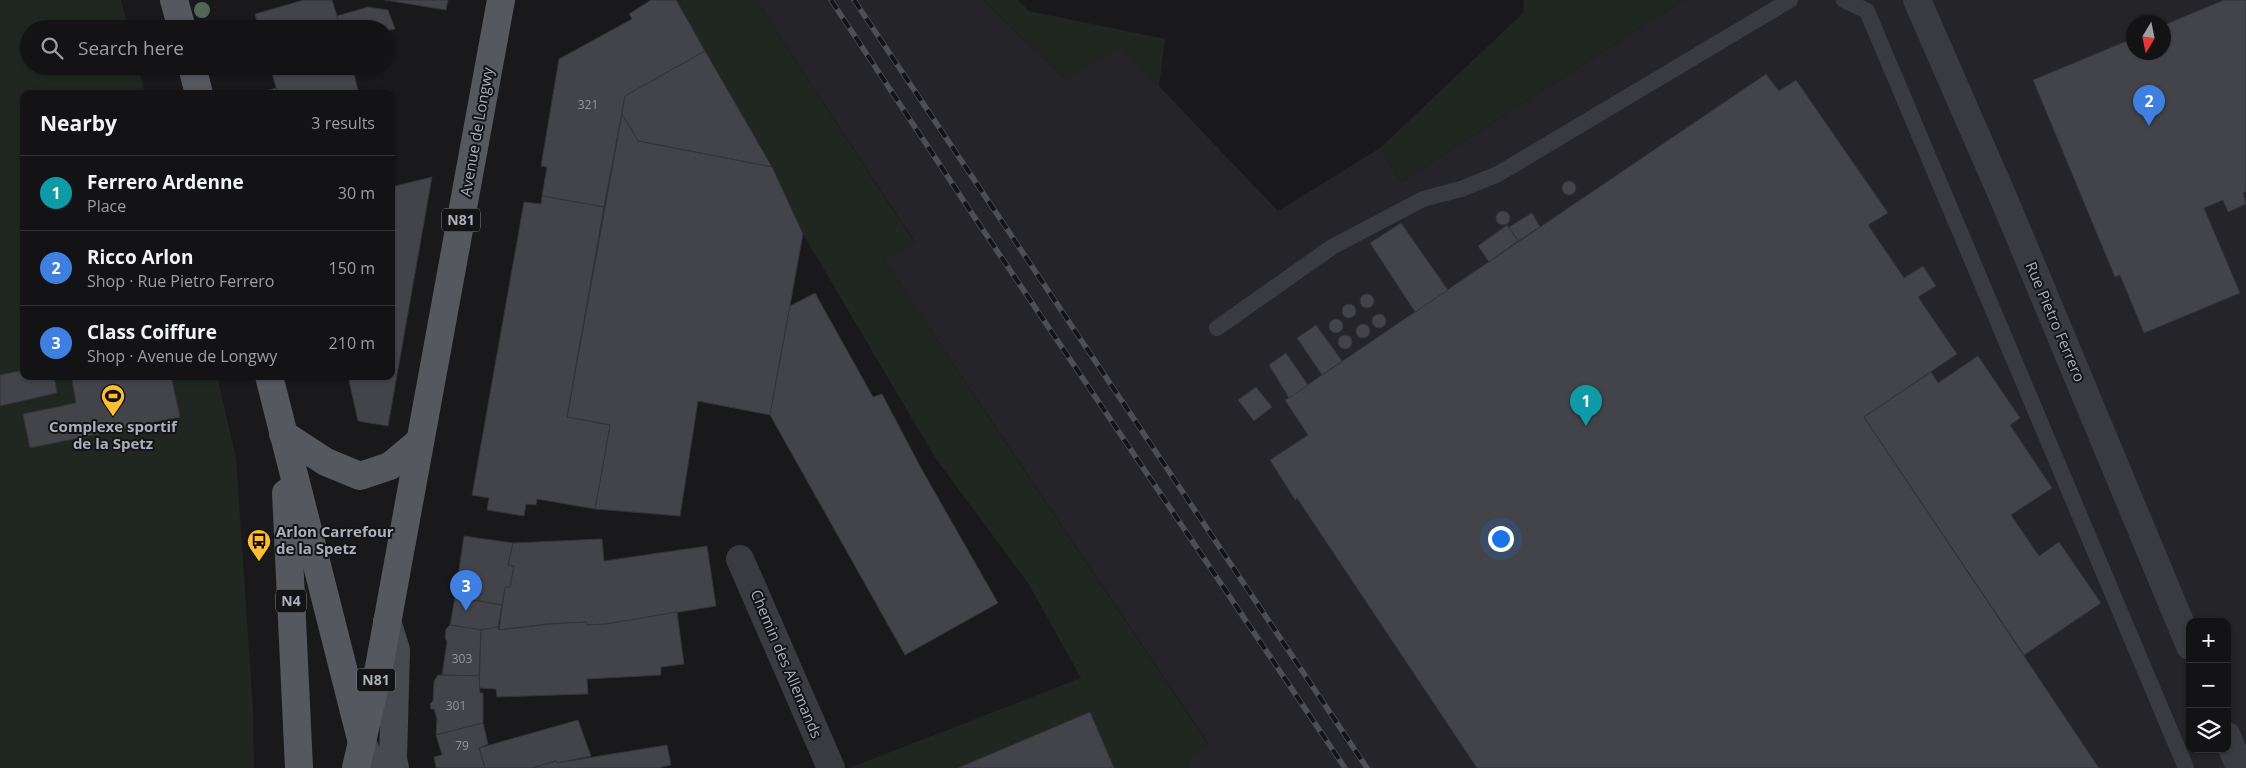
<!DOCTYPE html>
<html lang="en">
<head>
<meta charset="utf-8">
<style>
	:root { --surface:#131315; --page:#1c1c1e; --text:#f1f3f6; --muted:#9d9ea0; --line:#323234; --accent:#d93025 }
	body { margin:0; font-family:"Open Sans",sans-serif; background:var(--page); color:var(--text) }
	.controls { position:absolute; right:15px; bottom:15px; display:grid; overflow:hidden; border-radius:10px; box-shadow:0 1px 4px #0004 }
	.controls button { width:45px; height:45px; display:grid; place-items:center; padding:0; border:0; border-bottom:1px solid var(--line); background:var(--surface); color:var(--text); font:25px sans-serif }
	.compass { position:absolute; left:2126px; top:15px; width:45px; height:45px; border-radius:50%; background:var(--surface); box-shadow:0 1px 4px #0004; rotate:190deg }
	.you { position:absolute; left:1500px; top:538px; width:18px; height:18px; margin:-12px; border:4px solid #fff; border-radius:50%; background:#1a73e8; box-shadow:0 0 0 8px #1a73e833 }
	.badge { display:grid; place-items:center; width:32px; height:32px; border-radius:50%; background:var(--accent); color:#fff; font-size:16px; font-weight:700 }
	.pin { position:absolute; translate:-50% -41px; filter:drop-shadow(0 1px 2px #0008) }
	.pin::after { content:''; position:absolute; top:26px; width:18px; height:15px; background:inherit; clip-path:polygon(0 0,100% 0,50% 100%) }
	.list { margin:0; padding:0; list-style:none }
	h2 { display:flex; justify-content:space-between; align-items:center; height:65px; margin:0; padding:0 20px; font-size:21px }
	h2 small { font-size:16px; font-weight:400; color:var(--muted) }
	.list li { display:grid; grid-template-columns:32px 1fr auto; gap:15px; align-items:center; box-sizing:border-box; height:75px; padding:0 20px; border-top:1px solid var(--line) }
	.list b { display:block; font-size:19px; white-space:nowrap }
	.list p { margin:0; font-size:16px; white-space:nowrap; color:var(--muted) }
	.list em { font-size:16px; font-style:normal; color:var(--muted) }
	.icon { flex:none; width:28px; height:28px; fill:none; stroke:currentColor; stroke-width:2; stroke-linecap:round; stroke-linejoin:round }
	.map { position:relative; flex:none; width:2246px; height:768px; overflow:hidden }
	.search { position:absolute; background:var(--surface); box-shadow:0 1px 4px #0004; left:20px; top:20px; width:375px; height:55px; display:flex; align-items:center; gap:12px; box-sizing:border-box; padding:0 18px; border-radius:28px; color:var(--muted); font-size:19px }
	.panel { position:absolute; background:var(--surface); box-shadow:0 1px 4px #0004; left:20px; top:90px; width:375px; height:290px; border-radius:10px }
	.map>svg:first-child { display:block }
	.built { fill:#252529; fill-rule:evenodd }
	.green { fill:#1f2720 }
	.building { fill:#434449; stroke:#333338 }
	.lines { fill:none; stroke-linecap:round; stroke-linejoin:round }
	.service { stroke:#3a3b41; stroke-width:16 }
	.minor { stroke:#3a3b41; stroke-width:28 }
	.secondary { stroke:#484a51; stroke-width:28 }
	.primary { stroke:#565860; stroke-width:28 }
	.rail-casing { stroke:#4d4f56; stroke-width:5.5 }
	.rail { stroke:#141417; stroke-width:4; stroke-dasharray:11; stroke-linecap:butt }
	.tree { fill:#526856 }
	.labels { text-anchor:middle; stroke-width:4; stroke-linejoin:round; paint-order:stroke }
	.number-label { font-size:12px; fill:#91959f }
	.shield { fill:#141417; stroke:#7e818a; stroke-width:1 }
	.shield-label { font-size:14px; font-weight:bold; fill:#abb0bc }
	.street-label { font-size:15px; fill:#abb0bc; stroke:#141417 }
	.poi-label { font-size:15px; font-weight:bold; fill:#abb0bc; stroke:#141417 }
</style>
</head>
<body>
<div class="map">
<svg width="2246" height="768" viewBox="0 0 2246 768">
	<rect width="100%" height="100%" fill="#19191c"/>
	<path class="built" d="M 756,0 L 983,0 L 1065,79 L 1121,46 L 1278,211 L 1380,148 L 1401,182 L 1683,0 L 2246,0 L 2246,768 L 1190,768 L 1186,760 L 1208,743 L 884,261 L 914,241 ZM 2134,22 L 2164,22 L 2164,52 L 2134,52 ZM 2190,622 L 2227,622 L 2227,749 L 2190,749 Z"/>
	<g class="green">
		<polygon points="0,0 121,0 129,29 29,29 29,66 138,66 145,94 24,94 24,376 217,376 236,458 253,710 254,768 0,768"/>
		<polygon points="676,0 756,0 914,242 884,261 1208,744 1186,760 1190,768 849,768 1081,678 1028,583 936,459 803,234 772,167"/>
		<polygon points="983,0 1018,0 1029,11 1165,39 1159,86 1121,47 1065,79"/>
		<polygon points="1524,0 1683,0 1401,182 1380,148 1523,13"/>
	</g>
	<g class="building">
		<polygon points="304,0 332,0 341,29 259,29 255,14"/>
		<polygon points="385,0 448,0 446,10"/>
		<polygon points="651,0 676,0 705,51 625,96 604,207 542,196 547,167 541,166 559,59 632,19 629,14"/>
		<polygon points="2224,0 2246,0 2246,192 2243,193 2246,204 2228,212 2223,200 2204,208 2240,293 2144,333 2120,275 2115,277 2033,80 2134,38 2134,52 2164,52 2164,25"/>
		<polygon points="368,7 388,10 395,29 386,31 386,29 341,29 337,16"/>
		<polygon points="705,51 772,167 638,141 622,114 625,96"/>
		<polygon points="270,66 352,66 359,94 278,94"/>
		<polygon points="1766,74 1779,91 1796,80 1888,213 1868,225 1904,278 1923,266 1936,286 1918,297 1957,354 1864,417 2099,768 1477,768 1297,498 1295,500 1270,460 1308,435 1285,400"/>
		<polygon points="276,88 278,94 256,94"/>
		<polygon points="622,114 638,141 772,167 803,234 770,415 698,401 680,516 595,509 610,425 567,417"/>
		<polygon points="432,177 388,426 358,421 348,376 391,376 391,187"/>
		<circle cx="1569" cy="188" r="7"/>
		<polygon points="542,196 604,207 567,417 610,425 595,509 537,499 536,505 526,504 524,516 487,510 489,498 472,495 524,202 541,204"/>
		<circle cx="1503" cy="218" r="7"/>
		<polygon points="1532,213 1540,227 1518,241 1509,227"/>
		<polygon points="1401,223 1448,290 1415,312 1370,243"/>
		<polygon points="1507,225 1518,241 1489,262 1478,246"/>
		<polygon points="815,293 873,397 882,394 921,468 998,603 905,655 770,415 790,306"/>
		<circle cx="1367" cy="301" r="7"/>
		<circle cx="1349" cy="311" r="7"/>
		<circle cx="1379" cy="321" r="7"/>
		<circle cx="1336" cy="326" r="7"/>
		<circle cx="1363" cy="331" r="7"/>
		<polygon points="1316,325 1342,361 1322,375 1297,338"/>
		<circle cx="1345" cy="342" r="7"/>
		<polygon points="1286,353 1308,385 1289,398 1269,365"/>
		<polygon points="1978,356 2020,418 2010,425 2052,488 2011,515 2039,556 2059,542 2101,603 2024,655 1864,417 1931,372 1938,383"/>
		<polygon points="24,370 24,376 54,376 57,393 0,406 0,375"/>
		<polygon points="91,376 171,376 180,417 30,448 23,414 76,403 72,380"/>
		<polygon points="1256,387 1272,407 1254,421 1238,400"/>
		<polygon points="464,536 513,543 508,565 514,566 510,587 505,587 502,605 455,597"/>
		<polygon points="602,539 604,561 707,546 716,606 606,624 587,625 586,622 549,624 499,630 505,587 510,587 514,566 508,565 513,543"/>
		<polygon points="455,597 502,605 498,627 481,630 450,625"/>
		<polygon points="677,612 684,664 661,667 661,675 587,679 588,694 497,697 496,689 479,688 481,630 498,627 499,630 549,624 586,622 587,625 606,624"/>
		<polygon points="450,625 481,630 479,676 442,675 447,642 445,638 446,629"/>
		<polygon points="438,675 479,676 480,693 483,693 483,723 436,735 437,719 434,709 431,709 430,704 433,701 434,681"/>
		<polygon points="1090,712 1114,768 958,768"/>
		<polygon points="578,720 591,756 557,763 556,761 533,768 485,768 479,748"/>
		<polygon points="483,723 488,744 479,748 485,768 436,768 434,757 442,755 436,735"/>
		<polygon points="667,745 671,765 658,768 533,768 556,761 557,763"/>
	</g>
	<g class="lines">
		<g class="service">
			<polyline points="1844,0 1867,11 2186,768"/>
			<polyline points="1217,328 1332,247 1423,199 1461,189 1498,174 1790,0"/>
		</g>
		<g class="minor">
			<polyline points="1917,0 2006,204 2190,646"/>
			<polyline points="740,559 831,768"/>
			<polyline points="2227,736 2240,768"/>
		</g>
		<g class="secondary">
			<polyline points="387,621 396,650 393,759 395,768"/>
			<polyline points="361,739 373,768"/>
		</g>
		<g class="primary">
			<polyline points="174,0 182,29"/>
			<polyline points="192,66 199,94"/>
			<polyline points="269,376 360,735"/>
			<polyline points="283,434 326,462 360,476 390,466 420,441"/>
			<polyline points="286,493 299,768"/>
			<polyline points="356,768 379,667 501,0"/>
		</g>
		<g class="rail-casing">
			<g id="rail">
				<polyline points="831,0 977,221 1345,768"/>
				<polyline points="854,0 1367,768"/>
			</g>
		</g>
		<use href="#rail" class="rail"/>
	</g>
	<circle class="tree" cx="202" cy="10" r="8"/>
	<defs>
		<g id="stadium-pin" transform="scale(1.25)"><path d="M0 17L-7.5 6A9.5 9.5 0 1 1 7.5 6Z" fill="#fcbf31" stroke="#141417"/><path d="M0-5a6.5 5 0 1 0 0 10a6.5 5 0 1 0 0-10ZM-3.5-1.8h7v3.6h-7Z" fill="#111"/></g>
		<g id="bus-pin" transform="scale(1.25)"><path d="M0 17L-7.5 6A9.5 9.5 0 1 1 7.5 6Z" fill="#fcbf31" stroke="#141417"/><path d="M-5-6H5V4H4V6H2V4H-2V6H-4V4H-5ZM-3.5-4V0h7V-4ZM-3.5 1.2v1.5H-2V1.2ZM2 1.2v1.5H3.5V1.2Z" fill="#111"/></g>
	</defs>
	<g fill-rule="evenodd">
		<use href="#stadium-pin" x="113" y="396"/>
		<use href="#bus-pin" x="259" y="541"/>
	</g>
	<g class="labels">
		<g class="number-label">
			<text x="588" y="109">321</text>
			<text x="462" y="663">303</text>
			<text x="456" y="710">301</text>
			<text x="462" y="750">79</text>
		</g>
		<g class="shield">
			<rect x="442" y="208.5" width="38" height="23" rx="4"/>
			<rect x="276" y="589.5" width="30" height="23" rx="4"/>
			<rect x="357" y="668.5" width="38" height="23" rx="4"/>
		</g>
		<g class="shield-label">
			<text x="461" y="225">N81</text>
			<text x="291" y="606">N4</text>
			<text x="376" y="685">N81</text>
		</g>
		<g class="street-label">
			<text transform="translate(477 132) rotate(-80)" y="5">Avenue de Longwy</text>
			<text transform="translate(2055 322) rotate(67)" y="5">Rue Pietro Ferrero</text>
			<text transform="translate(786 664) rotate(67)" y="5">Chemin des Allemands</text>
		</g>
		<g class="poi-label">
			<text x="113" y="432">Complexe sportif<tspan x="113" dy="17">de la Spetz</tspan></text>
			<text x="276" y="537" text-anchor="start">Arlon Carrefour<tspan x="276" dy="17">de la Spetz</tspan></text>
		</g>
	</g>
</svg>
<div class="controls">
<button>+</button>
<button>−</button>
<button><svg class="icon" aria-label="layers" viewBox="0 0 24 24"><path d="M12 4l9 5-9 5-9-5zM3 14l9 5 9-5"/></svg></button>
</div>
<svg class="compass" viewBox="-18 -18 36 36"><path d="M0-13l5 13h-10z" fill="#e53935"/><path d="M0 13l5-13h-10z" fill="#9d9ea0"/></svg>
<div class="you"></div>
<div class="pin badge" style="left:1586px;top:426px;background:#0f9aa8">1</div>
<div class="pin badge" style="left:2149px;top:126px;background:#3f7fe0">2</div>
<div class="pin badge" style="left:466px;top:611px;background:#3f7fe0">3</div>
<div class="search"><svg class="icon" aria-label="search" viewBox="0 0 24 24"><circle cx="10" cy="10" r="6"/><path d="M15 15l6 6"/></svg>Search here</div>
<section class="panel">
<h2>Nearby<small>3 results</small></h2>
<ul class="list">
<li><span class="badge" style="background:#0f9aa8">1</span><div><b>Ferrero Ardenne</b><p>Place</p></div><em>30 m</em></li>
<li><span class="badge" style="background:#3f7fe0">2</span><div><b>Ricco Arlon</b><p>Shop · Rue Pietro Ferrero</p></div><em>150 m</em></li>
<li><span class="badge" style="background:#3f7fe0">3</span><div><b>Class Coiffure</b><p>Shop · Avenue de Longwy</p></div><em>210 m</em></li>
</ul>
</section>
</div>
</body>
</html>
